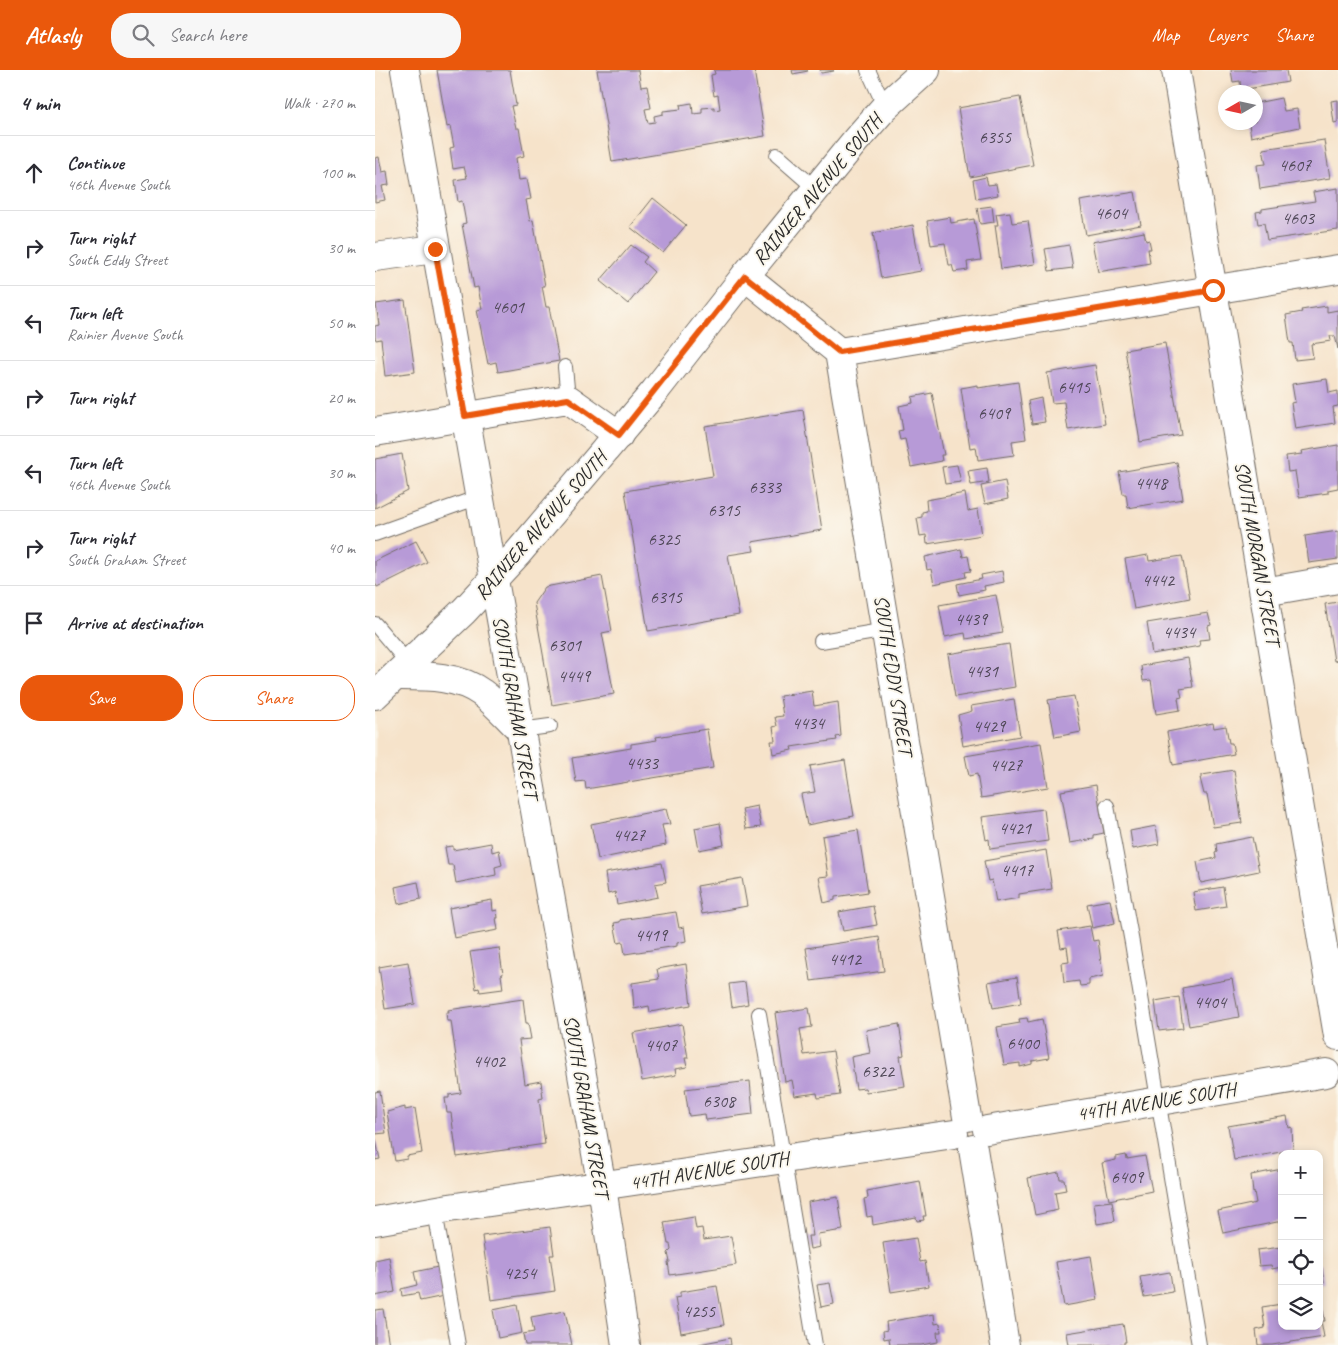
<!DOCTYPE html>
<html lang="en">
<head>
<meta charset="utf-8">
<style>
	:root { --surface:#fff; --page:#f7f7f7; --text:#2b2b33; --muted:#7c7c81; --line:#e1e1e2; --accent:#ea580c }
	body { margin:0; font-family:Caveat,sans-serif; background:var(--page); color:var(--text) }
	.controls { position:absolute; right:15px; bottom:15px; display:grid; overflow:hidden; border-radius:10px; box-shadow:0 2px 8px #0003 }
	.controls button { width:45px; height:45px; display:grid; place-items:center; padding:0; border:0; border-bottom:1px solid var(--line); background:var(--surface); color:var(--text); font:25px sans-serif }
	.compass { position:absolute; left:843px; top:15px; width:45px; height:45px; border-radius:50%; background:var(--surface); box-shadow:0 2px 8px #0003; rotate:261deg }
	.stop { position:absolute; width:15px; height:15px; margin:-11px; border:4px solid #ea580c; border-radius:50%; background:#fff }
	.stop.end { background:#ea580c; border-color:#fff; box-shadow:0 1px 5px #0008 }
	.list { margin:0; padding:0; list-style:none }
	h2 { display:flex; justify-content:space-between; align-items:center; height:65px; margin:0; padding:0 20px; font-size:21px }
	h2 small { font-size:16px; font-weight:400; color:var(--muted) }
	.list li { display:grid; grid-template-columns:32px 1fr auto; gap:15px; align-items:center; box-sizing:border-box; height:75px; padding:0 20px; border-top:1px solid var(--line) }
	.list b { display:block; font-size:19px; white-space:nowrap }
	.list p { margin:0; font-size:16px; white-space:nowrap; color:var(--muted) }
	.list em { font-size:16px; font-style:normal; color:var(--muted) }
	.actions { display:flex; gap:10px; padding:15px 20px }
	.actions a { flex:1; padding:11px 0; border:1px solid var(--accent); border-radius:20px; text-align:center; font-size:18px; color:var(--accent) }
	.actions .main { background:var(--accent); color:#fff }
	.icon { flex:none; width:28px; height:28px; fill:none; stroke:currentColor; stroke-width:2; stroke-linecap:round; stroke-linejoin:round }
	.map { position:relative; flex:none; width:963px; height:1275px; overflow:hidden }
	header { display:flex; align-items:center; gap:30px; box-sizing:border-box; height:70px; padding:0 25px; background:var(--accent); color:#fff }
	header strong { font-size:24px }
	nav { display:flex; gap:28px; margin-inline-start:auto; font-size:18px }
	.search { width:350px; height:45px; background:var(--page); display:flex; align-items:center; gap:12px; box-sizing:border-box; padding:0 18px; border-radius:20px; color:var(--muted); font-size:19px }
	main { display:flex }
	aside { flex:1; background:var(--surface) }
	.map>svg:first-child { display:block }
	.building { fill:#b79ad7 }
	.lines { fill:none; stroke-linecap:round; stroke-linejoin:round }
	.service-casing { stroke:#726b63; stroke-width:16 }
	.minor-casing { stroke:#726b63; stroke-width:30 }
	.tertiary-casing { stroke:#726b63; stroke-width:30 }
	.primary-casing { stroke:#726b63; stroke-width:30 }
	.service { stroke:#fff; stroke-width:14 }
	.minor { stroke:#fff; stroke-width:28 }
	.tertiary { stroke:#fff; stroke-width:28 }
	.primary { stroke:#fff; stroke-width:28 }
	.route { stroke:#ea580c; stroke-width:6 }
	.labels { text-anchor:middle; stroke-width:4; stroke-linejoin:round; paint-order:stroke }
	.number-label { font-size:18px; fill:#4e4756 }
	.street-label { font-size:20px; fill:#2b2b2b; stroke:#fbf7ec }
</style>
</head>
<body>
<header>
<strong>Atlasly</strong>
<div class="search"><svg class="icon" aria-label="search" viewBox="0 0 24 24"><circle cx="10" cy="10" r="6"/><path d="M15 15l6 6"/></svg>Search here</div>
<nav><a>Map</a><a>Layers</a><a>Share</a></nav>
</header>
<main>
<aside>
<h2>4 min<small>Walk · 270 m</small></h2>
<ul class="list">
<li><svg class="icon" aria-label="ahead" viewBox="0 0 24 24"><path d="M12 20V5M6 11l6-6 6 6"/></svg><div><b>Continue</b><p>46th Avenue South</p></div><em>100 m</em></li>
<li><svg class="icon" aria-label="right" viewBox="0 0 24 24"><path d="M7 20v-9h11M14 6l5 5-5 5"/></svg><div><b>Turn right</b><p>South Eddy Street</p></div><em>30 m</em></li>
<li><svg class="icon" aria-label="left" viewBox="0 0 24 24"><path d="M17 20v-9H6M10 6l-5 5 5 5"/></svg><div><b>Turn left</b><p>Rainier Avenue South</p></div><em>50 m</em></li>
<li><svg class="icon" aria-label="right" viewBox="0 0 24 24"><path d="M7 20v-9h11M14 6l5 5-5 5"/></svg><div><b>Turn right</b></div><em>20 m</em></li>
<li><svg class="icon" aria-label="left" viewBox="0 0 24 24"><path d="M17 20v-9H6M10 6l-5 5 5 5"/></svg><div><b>Turn left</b><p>46th Avenue South</p></div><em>30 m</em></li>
<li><svg class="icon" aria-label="right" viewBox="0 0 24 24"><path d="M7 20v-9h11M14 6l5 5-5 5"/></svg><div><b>Turn right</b><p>South Graham Street</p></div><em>40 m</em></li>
<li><svg class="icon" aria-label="arrive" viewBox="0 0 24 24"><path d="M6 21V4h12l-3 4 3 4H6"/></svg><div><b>Arrive at destination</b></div></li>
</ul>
<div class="actions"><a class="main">Save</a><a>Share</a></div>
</aside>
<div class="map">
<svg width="963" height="1275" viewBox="0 0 963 1275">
	<rect width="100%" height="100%" fill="#fbf7ec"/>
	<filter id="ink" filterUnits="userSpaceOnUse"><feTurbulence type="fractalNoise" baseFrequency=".02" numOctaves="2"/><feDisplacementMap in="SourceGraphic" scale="10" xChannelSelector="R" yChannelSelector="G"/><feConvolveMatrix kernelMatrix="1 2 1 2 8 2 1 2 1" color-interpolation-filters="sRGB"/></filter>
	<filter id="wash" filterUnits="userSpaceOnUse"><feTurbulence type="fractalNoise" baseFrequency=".0096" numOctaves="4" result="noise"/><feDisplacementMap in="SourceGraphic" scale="20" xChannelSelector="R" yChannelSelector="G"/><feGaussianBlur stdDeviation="1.12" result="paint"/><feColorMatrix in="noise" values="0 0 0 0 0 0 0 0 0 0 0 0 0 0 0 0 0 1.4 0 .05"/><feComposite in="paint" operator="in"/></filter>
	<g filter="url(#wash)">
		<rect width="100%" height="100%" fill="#f6e3ca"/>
		<g id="blocks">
			<g class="building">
				<polygon points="62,0 135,0 141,35 136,36 141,58 144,58 149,86 141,88 144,110 152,109 156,129 151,130 155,151 158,150 170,216 167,216 171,237 174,237 184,291 123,302 121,292 113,294 102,240 107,239 103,217 99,218 87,154 91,153 87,131 83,132 80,110 92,108 89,97 78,99 75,78 79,77 75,56 72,57"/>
				<polygon points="222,0 263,0 266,17 272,16 276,38 270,39 273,53 280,52 279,46 288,44 288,41 306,39 305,35 317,33 318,44 327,43 327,38 339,37 339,40 345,39 343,25 339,26 336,5 340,4 339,0 379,0 390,66 237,92"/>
				<polygon points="417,0 432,0 433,1 418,4"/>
				<polygon points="445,0 458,0 459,1 446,3"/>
				<polygon points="856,0 911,0 913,12 866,20 865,11 858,12"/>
				<polygon points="645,27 658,95 595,107 583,38"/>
				<polygon points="906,28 909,41 922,39 925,57 876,67 874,54 869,55 869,52 881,52 881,33"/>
				<polygon points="963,30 963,52 959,53 956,31"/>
				<polygon points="949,70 955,108 885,119 882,95 891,94 888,79"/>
				<polygon points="4,87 7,102 12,101 14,115 7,116 10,130 0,132 0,88"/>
				<polygon points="611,107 613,115 621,114 623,125 601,129 598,110"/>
				<polygon points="963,118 963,160 892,170 889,153 883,154 881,142 887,141 887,139 940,131 938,122"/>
				<polygon points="760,122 766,155 711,165 705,131"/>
				<polygon points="278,128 311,155 288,183 255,157"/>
				<polygon points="617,136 619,152 605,154 602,138"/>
				<polygon points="635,142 637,153 653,151 660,194 626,199 620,155 623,155 621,144"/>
				<polygon points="575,147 576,153 599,149 606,190 592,192 593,200 579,202 577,195 574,195 570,173 556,175 552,151"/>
				<polygon points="538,155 546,201 506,208 498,163"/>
				<polygon points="769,162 771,171 774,170 776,179 773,179 775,193 723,202 717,172"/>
				<polygon points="256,175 272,187 268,192 279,202 253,234 225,211"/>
				<polygon points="694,175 698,198 674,201 670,179"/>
				<polygon points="30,230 40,302 10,306 6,269 1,270 0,267 0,256 4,255 1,234"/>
				<polygon points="952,236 952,242 963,240 963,279 960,266 955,266 956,271 936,274 938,288 920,290 918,273 915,273 911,245 927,242 926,240"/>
				<polygon points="790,273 806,365 765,372 750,280"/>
				<polygon points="720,295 730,354 693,360 689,332 677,333 672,303"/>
				<polygon points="952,309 954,323 963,321 963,336 958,337 960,353 920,359 916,333 920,332 917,314"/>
				<polygon points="643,312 651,369 637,371 639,385 603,390 601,377 595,378 586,318 603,315 603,318"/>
				<polygon points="557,323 569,385 566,385 567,391 536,397 530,369 525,370 523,361 528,360 524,336 538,333 537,327"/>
				<polygon points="666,328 670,352 657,354 653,331"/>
				<polygon points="428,340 447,460 377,472 379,481 353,485 364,545 273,561 250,421 338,406 330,356"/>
				<polygon points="963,375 963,418 953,420 953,423 924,427 920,401 913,402 911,386 927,384 926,381"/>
				<polygon points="27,384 33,421 0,438 0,389"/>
				<polygon points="802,392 808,429 753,438 751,424 748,424 744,402"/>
				<polygon points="582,395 586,412 570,414 567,397"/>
				<polygon points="612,398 614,412 596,415 593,401"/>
				<polygon points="630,411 633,429 610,434 606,416"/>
				<polygon points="590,423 593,441 603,439 607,465 552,474 551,465 545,466 542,448 547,447 547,442 552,441 551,430"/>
				<polygon points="963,461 963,489 934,493 930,466"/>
				<polygon points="41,471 52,492 2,517 0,513 0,491"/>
				<polygon points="586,479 588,487 593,486 596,501 590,502 591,507 559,514 556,499 552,500 550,487"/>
				<polygon points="773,485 774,491 807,486 815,528 759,539 750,489"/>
				<polygon points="627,501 629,512 609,516 610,520 584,525 582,514 607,509 606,505"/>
				<polygon points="227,506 237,561 227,563 239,624 177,635 159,533 170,517"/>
				<polygon points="621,525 628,563 591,569 590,563 570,567 564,535"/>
				<polygon points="963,532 963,590 959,591 950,534"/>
				<polygon points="833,543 836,555 833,556 835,569 824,570 825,576 777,584 772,553"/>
				<polygon points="634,574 640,617 580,627 573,584"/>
				<polygon points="813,588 818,617 805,619 807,627 803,628 805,640 781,644 776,610 768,611 766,596"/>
				<polygon points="437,621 439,636 463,632 466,666 461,667 462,670 416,677 417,680 398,684 396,671 400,671 398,657 402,656 400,647 408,646 405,626"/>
				<polygon points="699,626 706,662 680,667 673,630"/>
				<polygon points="639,629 645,666 588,676 583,645 597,641 596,636"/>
				<polygon points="838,653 839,658 851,656 854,673 857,673 859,684 798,695 792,662"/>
				<polygon points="332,659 338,698 211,719 210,711 201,712 197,688 256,678 256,674 282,670 281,667"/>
				<polygon points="666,673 673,717 606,728 602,704 594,706 590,686"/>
				<polygon points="470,690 479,746 432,755 426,724 440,722 435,696"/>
				<polygon points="859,700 867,753 838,757 832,724 829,724 825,708 827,708 827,705"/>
				<polygon points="721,715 729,763 719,765 719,769 695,773 686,721"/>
				<polygon points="382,736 386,757 371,759 367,739"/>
				<polygon points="291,739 295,754 287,755 291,775 223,789 216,754"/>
				<polygon points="669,739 673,771 615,779 614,769 611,770 607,747"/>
				<polygon points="345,753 349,775 324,780 320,758"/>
				<polygon points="781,756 784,774 758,779 755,761"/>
				<polygon points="483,760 493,822 460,827 460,830 449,833 444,807 453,806 447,766"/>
				<polygon points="877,767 884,801 826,813 822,792 841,788 840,783 842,782 841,774"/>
				<polygon points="116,773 117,782 124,780 127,795 120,797 121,805 81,813 78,795 73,795 70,777 78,776 78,780"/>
				<polygon points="671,780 677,819 644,824 644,828 621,832 617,810 613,811 609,791"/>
				<polygon points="287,793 291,812 280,814 283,827 242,835 240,822 233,824 230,803"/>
				<polygon points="367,808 372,836 327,844 322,816"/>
				<polygon points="43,812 46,829 23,834 20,817"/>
				<polygon points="848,817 851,836 821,841 818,822"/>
				<polygon points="117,830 118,841 122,840 123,848 121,848 123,860 79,868 74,838"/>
				<polygon points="735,830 740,853 717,858 712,834"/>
				<polygon points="498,836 502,855 468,861 464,842"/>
				<polygon points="301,842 304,858 309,857 311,871 302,873 302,876 250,884 248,872 243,873 239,853 245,852 245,850"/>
				<polygon points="715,856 718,871 723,870 728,906 714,909 714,915 705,916 704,911 689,913 687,893 694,892 692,877 686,878 683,861"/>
				<polygon points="504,867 509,901 436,911 431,878"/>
				<polygon points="124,878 128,904 126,905 128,919 105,922 104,918 101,919 95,882"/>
				<polygon points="33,892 40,934 10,939 4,897"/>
				<polygon points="311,894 316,935 275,942 274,936 259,939 257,913 284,909 282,899"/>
				<polygon points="642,907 646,933 618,938 613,912"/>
				<polygon points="857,909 864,947 814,956 807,918"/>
				<polygon points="370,912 373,934 357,937 354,914"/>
				<polygon points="804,927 808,958 784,961 780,931"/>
				<polygon points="148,929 151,953 153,953 156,969 144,970 150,1014 166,1011 168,1028 164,1029 170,1074 82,1087 76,1043 72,1043 70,1028 74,1028 74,1025 86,1023 76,951 72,951 71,943 74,943 73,940"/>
				<polygon points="434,938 437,957 425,959 429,985 458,981 465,1025 443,1028 442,1023 420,1026 417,1010 410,1012 400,943"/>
				<polygon points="652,948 653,952 667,949 674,988 657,991 657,994 645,997 645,993 629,995 622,957 645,953 644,949"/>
				<polygon points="307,954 313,988 310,988 312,997 300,999 301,1005 267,1011 258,963"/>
				<polygon points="524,954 529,985 525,986 530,1016 491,1022 490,1018 481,1019 476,987 495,983 491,960"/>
				<polygon points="375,1011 378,1044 331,1050 330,1044 314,1046 310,1019"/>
				<polygon points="5,1021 11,1063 0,1064 0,1022"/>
				<polygon points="30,1037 30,1040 40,1038 47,1083 32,1086 32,1089 20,1091 12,1042"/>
				<polygon points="912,1046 914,1058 917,1057 918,1080 859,1090 853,1056"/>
				<polygon points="0,1066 5,1089 0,1090"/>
				<polygon points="751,1085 752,1089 770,1086 777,1121 734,1130 727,1093 741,1090 741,1087"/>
				<polygon points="907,1099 907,1151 848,1163 843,1141 881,1133 879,1122 878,1123 876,1105"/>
				<polygon points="684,1102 685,1109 689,1109 691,1120 680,1122 683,1140 660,1145 653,1108"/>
				<polygon points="545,1111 551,1146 548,1146 549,1150 542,1151 541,1147 498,1155 497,1146 492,1147 489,1129 493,1128 492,1121"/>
				<polygon points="463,1127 468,1160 443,1164 445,1177 435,1179 433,1166 438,1166 433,1132"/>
				<polygon points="737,1131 740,1151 722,1154 719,1133"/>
				<polygon points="319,1147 321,1159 327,1158 329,1170 356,1166 361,1195 295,1205 293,1192 295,1192 293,1183 296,1180 295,1174 293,1174 289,1152"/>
				<polygon points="175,1157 179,1185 175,1185 180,1221 116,1230 107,1166"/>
				<polygon points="541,1168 545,1192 550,1191 554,1216 516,1222 508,1173"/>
				<polygon points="907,1177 907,1197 897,1199 896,1195 884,1196 882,1180"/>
				<polygon points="716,1186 723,1230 689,1236 681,1192"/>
				<polygon points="14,1187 20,1222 0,1226 0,1190"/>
				<polygon points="946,1194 949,1213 944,1214 944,1195"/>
				<polygon points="63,1197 69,1226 45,1231 43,1223 27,1226 26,1219 42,1215 39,1202"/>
				<polygon points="795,1202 798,1222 769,1227 765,1207"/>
				<polygon points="455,1213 459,1234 446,1237 442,1215"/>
				<polygon points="342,1216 349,1255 306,1263 300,1228 305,1227 305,1222"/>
				<polygon points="907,1234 907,1256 944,1256 944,1241 948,1241 950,1251 946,1251 949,1267 897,1275 883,1275 881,1260 890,1258 887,1237"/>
				<polygon points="142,1235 147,1263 123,1268 118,1240"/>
				<polygon points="8,1239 14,1275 0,1275 0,1240"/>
				<polygon points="190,1241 197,1275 150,1275 148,1264 159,1262 156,1247"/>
				<polygon points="559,1244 560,1254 565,1253 566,1262 562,1262 563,1272 546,1275 515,1275 514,1268 509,1269 508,1261 512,1260 511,1252"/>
				<polygon points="748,1254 751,1272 749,1272 749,1275 694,1275 692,1263"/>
				<polygon points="355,1268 356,1275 324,1275 324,1274"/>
			</g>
		</g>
	</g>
	<g filter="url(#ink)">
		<use href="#blocks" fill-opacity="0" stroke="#726b63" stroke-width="1"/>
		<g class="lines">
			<g class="service-casing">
				<g id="service">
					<polyline points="493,0 510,37"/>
					<polyline points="402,85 441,119"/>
					<polyline points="190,297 193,329"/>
					<polyline points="0,464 104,427"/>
					<polyline points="0,554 33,593"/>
					<polyline points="446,571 512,560"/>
					<polyline points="146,660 175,656"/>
					<polyline points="732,736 757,873 824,1275"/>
					<polyline points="384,944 440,1275"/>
					<polyline points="60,1141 83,1275"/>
				</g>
			</g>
			<g class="minor-casing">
				<g id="minor">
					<polyline points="30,0 119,510"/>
					<polyline points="801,0 963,966"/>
					<polyline points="0,187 60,179"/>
					<polyline points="370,206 464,282 592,1047"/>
					<polyline points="464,282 963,199"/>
					<polyline points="0,362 193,329 244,365"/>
					<polyline points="889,522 963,509"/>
					<polyline points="612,1060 951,1003"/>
					<polyline points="598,1079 630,1275"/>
					<polyline points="0,1151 74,1138 579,1064"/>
				</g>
			</g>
			<g class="tertiary-casing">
				<g id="tertiary">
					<polyline points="119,510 227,1117 251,1275"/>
					<path d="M 21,606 C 49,606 83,605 107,623 C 121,633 133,648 146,660"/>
				</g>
			</g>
			<g class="primary-casing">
				<polyline id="primary" points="0,625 89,541 143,483 280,321 370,206 481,70 510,37 551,0"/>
			</g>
			<use href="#service" class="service"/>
			<use href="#minor" class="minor"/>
			<use href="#tertiary" class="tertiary"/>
			<use href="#primary" class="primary"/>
		</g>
	</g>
	<g class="lines" filter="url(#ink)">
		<polyline class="route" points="60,179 90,346 193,329 244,365 370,206 464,282 838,220"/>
	</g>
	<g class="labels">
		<g class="number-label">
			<text x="620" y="73">6355</text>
			<text x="920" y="101">4607</text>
			<text x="736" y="149">4604</text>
			<text x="923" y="154">4603</text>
			<text x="133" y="243">4601</text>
			<text x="699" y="323">6415</text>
			<text x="619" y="349">6409</text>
			<text x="776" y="419">4448</text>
			<text x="390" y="423">6333</text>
			<text x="349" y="446">6315</text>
			<text x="289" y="475">6325</text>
			<text x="783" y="516">4442</text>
			<text x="291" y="533">6315</text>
			<text x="596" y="555">4439</text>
			<text x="804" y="568">4434</text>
			<text x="190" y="581">6301</text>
			<text x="607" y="607">4431</text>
			<text x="199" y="612">4449</text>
			<text x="433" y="659">4434</text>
			<text x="614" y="662">4429</text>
			<text x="267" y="699">4433</text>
			<text x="631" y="701">4427</text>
			<text x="640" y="764">4421</text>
			<text x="254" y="771">4427</text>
			<text x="642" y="806">4417</text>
			<text x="276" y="871">4419</text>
			<text x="470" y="895">4412</text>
			<text x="835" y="938">4404</text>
			<text x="648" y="979">6400</text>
			<text x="286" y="981">4407</text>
			<text x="114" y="997">4402</text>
			<text x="503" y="1007">6322</text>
			<text x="344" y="1037">6308</text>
			<text x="752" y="1113">6409</text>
			<text x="145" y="1209">4254</text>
			<text x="324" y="1247">4255</text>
		</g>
		<g class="street-label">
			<text transform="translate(442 119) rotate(-50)" y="7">RAINIER AVENUE SOUTH</text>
			<text transform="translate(165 455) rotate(-49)" y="7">RAINIER AVENUE SOUTH</text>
			<text transform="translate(883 483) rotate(80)" y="7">SOUTH MORGAN STREET</text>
			<text transform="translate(519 605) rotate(81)" y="7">SOUTH EDDY STREET</text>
			<text transform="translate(141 637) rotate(80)" y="7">SOUTH GRAHAM STREET</text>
			<text transform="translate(781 1031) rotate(-9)" y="7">44TH AVENUE SOUTH</text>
			<text transform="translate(212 1036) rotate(80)" y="7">SOUTH GRAHAM STREET</text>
			<text transform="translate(334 1100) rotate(-9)" y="7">44TH AVENUE SOUTH</text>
		</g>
	</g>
</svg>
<div class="controls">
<button>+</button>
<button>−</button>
<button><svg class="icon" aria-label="locate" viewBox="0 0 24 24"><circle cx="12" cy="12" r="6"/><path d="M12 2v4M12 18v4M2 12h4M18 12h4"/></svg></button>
<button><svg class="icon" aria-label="layers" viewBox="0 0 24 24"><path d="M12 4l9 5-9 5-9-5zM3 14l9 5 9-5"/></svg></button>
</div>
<svg class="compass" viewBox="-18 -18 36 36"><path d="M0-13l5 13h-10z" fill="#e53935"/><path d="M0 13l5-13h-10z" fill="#7c7c81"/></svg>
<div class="stop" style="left:838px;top:220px"></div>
<div class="stop end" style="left:60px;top:179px"></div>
</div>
</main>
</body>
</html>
